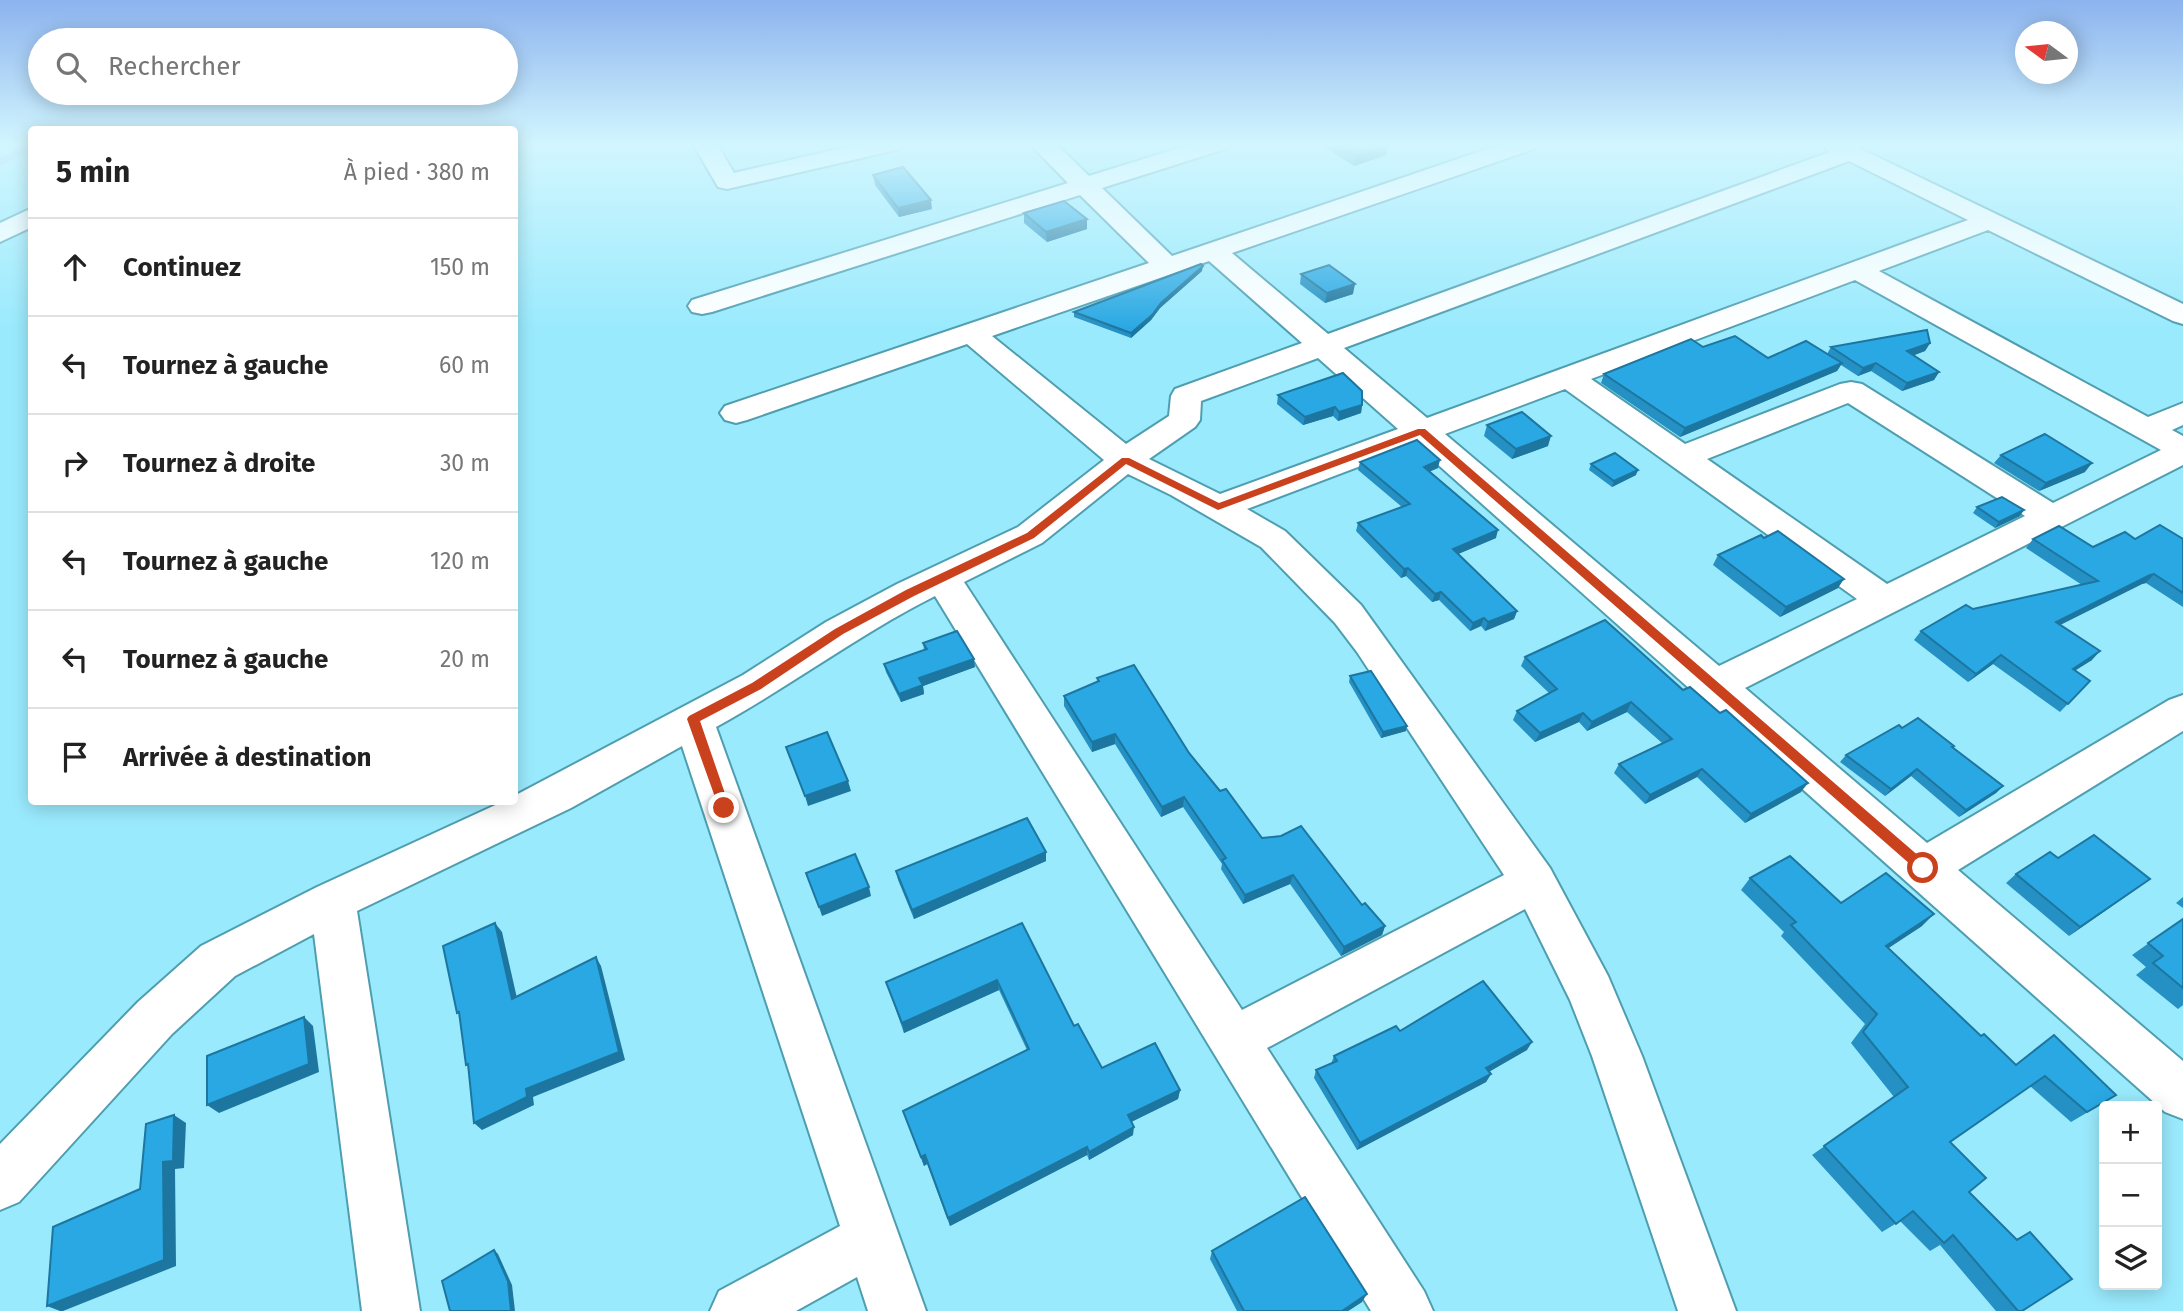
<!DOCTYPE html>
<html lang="fr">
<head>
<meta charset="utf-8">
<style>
	:root { --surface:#fff; --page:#f6f6f6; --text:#222; --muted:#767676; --line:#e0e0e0 }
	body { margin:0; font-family:"Fira Sans",sans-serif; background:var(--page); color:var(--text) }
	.controls { position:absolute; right:21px; bottom:21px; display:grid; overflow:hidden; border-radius:7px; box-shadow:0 4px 18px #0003 }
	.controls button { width:63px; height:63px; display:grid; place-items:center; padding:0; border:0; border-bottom:2px solid var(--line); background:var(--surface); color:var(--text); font:35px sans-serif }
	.compass { position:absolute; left:2015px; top:21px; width:63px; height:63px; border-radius:50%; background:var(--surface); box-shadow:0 4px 18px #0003; rotate:285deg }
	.stop { position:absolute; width:21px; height:21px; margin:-16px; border:5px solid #ca411d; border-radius:50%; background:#fff }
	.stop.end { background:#ca411d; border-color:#fff; box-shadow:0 2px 7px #0008 }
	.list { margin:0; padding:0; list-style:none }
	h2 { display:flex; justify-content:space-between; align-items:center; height:91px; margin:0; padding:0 28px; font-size:30px }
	h2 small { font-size:23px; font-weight:400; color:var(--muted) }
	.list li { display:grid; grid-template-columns:46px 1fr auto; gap:21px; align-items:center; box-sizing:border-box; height:98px; padding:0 28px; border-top:2px solid var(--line) }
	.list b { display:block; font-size:26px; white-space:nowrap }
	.list em { font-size:23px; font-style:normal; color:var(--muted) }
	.icon { flex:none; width:38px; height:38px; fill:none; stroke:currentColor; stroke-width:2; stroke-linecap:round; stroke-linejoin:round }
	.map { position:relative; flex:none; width:2183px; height:1311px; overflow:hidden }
	.search { position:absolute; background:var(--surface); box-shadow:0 4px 18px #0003; left:28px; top:28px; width:490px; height:77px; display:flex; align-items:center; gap:18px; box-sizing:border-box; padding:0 24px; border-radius:38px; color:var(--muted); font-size:26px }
	.panel { position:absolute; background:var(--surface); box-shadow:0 4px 18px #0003; left:28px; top:126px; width:490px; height:679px; border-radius:7px }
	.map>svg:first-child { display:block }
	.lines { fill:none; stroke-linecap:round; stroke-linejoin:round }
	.stream { stroke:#a2b1f7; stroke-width:7 }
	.minor-casing { stroke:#4f9eb0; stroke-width:4 }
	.minor { fill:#fff; fill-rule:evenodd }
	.wall { fill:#2490c3 }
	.shaded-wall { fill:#1d769f }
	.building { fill:#2aa8e3; stroke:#1d769f; stroke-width:2 }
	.route { fill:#ca411d }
</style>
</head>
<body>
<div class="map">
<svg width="2183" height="1311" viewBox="0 0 2183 1311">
	<rect width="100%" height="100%" fill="#9aeafd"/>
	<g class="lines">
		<polyline class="stream" points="0,162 32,145"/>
		<g class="minor-casing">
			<g id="minor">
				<polygon points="693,144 717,144 734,173 860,144 904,144 900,149 727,189 718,187"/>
				<path d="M 1030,144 L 1056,144 L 1089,176 L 1192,144 L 1229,144 L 1225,149 L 1102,188 L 1172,256 L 1502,144 L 1538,144 L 1534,149 L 1232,253 L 1328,334 L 1830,152 L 1821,144 L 1859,144 L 1861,149 L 2183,304 L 2183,324 L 2173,321 L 1988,230 L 1879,271 L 2148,417 L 2183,403 L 2183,425 L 2172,430 L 2183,436 L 2183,465 L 1745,688 L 1927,843 L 2169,700 L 2183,695 L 2183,731 L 1958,870 L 2183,1061 L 2183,1119 L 2165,1112 L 1416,445 L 1247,509 L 1285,531 L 1361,605 L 1550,868 L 1608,976 L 1642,1056 L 1736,1311 L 1678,1311 L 1592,1056 L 1570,1000 L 1525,909 L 1267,1048 L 1424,1291 L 1433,1311 L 1371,1311 L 935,596 C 859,634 791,686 716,727 L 926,1311 L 868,1311 L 857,1277 L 796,1311 L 710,1311 L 719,1291 L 840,1226 L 682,746 L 571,808 L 357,911 L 420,1311 L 362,1311 L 314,934 L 235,976 L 172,1034 L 19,1202 L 0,1210 L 0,1144 L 138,1002 L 201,946 L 317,887 L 502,802 L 514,802 L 514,796 L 743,675 L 826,622 L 897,584 L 1018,527 L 1104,460 L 967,344 L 747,420 L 736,423 L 725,420 L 720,413 L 725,406 L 1149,263 L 1080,195 L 712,312 L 702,314 L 692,312 L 688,306 L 692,300 L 1068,183 ZM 1849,161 L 1968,220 L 1427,418 L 1344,348 ZM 1209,261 L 1302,343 L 1175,389 L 1171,396 L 1169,416 L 1126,444 L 992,336 ZM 1855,280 L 2161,450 L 2053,503 L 1862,384 L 1851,382 L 1840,384 L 1685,444 L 1591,379 ZM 1318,358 L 1398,429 L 1220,494 L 1149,459 L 1195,427 L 1200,420 L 1201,401 ZM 1565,389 L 1857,599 L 1719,666 L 1445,434 ZM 1848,403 L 2025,516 L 1887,584 L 1707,459 ZM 1128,474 L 1171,495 L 1261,547 L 1335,623 L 1357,652 L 1504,875 L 1242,1010 L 964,582 L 1042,543 Z"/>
				<polygon points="32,208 32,227 0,242 0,223"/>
			</g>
		</g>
		<use href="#minor" class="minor"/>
	</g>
	<g class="wall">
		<polygon points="1320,144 1385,144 1388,146 1386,155 1354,166"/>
		<polygon points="873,175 932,209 899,217 875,185"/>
		<polygon points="1024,213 1087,229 1047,242 1024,223"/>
		<polygon points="1202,271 1160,308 1151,320 1131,338 1074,317 1074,312"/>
		<polygon points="1301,274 1353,294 1325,303 1300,284"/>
		<polygon points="1930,343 1925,351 1913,355 1939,372 1934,380 1902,391 1871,371 1858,376 1841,365 1837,371 1680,437 1601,383 1604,374 1703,347 1768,358 1827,354 1831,347"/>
		<polygon points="1278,395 1362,405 1361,413 1338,421 1333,416 1303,425 1277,404"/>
		<polygon points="1487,425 1548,446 1512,459 1484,436"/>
		<polygon points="2001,455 2085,472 2039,491 1994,463"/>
		<polygon points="1360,462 1438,468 1430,471 1496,538 1458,554 1517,611 1514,619 1485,631 1481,626 1470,631 1439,600 1432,602 1406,576 1401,578 1356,531 1358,523 1402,507 1358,470"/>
		<polygon points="1591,464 1636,475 1612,487 1589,470"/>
		<polygon points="1977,507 2020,516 1995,528 1973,513"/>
		<polygon points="2033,539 2093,547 2135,539 2183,539 2183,607 2146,583 2142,584 2060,625 2092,660 2075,670 2090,681 2060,712 1993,664 1968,682 1914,640 1921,631 1973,609 2082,585 2026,548"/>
		<polygon points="1718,555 1838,588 1780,617 1713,565"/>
		<polygon points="923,643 975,667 923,686 924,694 901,702 886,672 884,664 924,650"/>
		<polygon points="1525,657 1683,690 1801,792 1745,823 1697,777 1645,804 1614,773 1619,764 1662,743 1627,712 1587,731 1579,722 1535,742 1513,720 1517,711 1549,693 1521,666"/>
		<polygon points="1350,676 1406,731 1381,738 1349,682"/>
		<polygon points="1097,678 1189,753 1220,791 1262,838 1362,905 1385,926 1382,935 1341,956 1290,884 1243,904 1221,869 1222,864 1183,807 1161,817 1115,744 1092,752 1064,706 1064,696 1097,682"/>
		<polygon points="1902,728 1953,748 2003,786 1996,793 1959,817 1911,776 1885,796 1840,762 1846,755"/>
		<polygon points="1046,852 1046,861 914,919 898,880 896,871"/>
		<polygon points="2058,858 2150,879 2069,936 2006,883 2016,874"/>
		<polygon points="1750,878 1922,926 1888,948 1981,1036 2015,1065 2054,1035 2100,1105 2071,1122 2030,1086 1950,1142 1969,1192 2016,1239 2030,1232 2022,1311 1996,1311 1940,1245 1930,1251 1900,1221 1882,1232 1812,1155 1894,1097 1851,1043 1865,1024 1781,936 1784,932 1741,890"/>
		<polygon points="2183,897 2183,908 2176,903"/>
		<polygon points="2183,919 2183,1005 2178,1009 2136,975 2146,967 2132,955"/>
		<polygon points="1022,923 1074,1026 1102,1068 1180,1090 1178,1099 1131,1122 1133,1135 1089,1160 1087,1155 950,1226 927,1164 924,1166 903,1111 1027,1050 999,990 904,1033 886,982"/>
		<polygon points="1400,1031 1527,1050 1489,1072 1491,1074 1486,1082 1357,1150 1314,1078 1316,1070 1331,1064 1334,1056"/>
		<polygon points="1212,1251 1362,1302 1348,1311 1237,1311 1210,1259"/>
	</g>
	<g class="shaded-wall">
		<polygon points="1388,146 1386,155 1354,166 1356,156"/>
		<polygon points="931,200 932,209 899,217 898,208"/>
		<polygon points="1087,219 1087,229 1047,242 1046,232"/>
		<polygon points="1203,266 1202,271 1160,308 1151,320 1131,338 1131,333 1161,303"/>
		<polygon points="1355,284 1353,294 1325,303 1327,293"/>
		<polygon points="1930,343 1925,351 1902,360 1907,351"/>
		<polygon points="1842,363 1837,371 1680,437 1685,428"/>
		<polygon points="1876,363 1871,371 1858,376 1863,368"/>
		<polygon points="1939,372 1934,380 1902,391 1907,383"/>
		<polygon points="1362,405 1361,413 1338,421 1339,412"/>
		<polygon points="1335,407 1333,416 1303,425 1305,417"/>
		<polygon points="1551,436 1548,446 1512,459 1516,449"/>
		<polygon points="1440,460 1438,468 1422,475 1424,467"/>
		<polygon points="2092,463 2085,472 2039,491 2046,483"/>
		<polygon points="1638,470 1636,475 1612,487 1614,481"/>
		<polygon points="2024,510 2020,516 1995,528 1999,522"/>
		<polygon points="1498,530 1496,538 1451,557 1453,549"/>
		<polygon points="1408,568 1406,576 1401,578 1404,569"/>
		<polygon points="2154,574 2146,583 2142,584 2048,631 2056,622 2150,575"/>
		<polygon points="1844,579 1838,588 1780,617 1786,607"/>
		<polygon points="1441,592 1439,600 1432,602 1435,594"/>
		<polygon points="1517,611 1514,619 1485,631 1488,622"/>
		<polygon points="1484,618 1481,626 1470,631 1473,623"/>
		<polygon points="2100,651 2092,660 2065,677 2073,669"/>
		<polygon points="2001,655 1993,664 1968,682 1976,674"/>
		<polygon points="974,659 975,667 923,686 924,694 901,702 899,694 919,678"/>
		<polygon points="1631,702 1627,712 1587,731 1592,722"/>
		<polygon points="1583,713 1579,722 1535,742 1540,733"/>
		<polygon points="1407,726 1406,731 1381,738 1383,732"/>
		<polygon points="1115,734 1115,744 1092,752 1092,742"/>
		<polygon points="1702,769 1697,777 1645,804 1650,795"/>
		<polygon points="1917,769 1911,776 1885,796 1891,789"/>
		<polygon points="848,781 851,791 808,806 805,796"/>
		<polygon points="1808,783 1801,792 1745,823 1751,814"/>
		<polygon points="2003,786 1996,793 1959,817 1966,810"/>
		<polygon points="1184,797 1183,807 1161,817 1162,807"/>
		<polygon points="1046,852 1046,861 914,919 912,910"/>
		<polygon points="1293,875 1290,884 1243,904 1245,895"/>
		<polygon points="2150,879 2138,888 2069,936 2080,927"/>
		<polygon points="869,887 871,896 822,916 819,907"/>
		<polygon points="1934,914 1922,926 1875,957 1886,946"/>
		<polygon points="495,923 502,932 519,1007 512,999"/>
		<polygon points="1385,926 1382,935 1341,956 1344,947"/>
		<polygon points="596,957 601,966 625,1060 533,1097 534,1105 482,1130 474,1123 526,1089"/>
		<polygon points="997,980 999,990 904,1033 902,1023"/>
		<polygon points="304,1017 313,1026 319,1072 219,1113 207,1105"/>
		<polygon points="1532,1042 1527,1050 1481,1076 1486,1068"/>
		<polygon points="1491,1074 1486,1082 1357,1150 1360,1143"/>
		<polygon points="1180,1090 1178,1099 1127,1124 1128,1115"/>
		<polygon points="174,1115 186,1123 184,1168 175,1169 176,1266 63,1311 60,1311 47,1306 163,1162"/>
		<polygon points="1134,1127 1133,1135 1089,1160 1089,1152"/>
		<polygon points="1087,1147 1087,1155 950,1226 948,1218"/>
		<polygon points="925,1155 927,1164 924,1166 921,1157"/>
		<polygon points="494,1250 498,1254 512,1285 515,1311 511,1311"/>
		<polygon points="1367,1294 1362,1302 1348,1311 1341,1311"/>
	</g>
	<g class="building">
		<polygon points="1337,144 1385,144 1388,146 1356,156"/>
		<polygon points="903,167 931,200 898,208 873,175"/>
		<polygon points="1064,201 1087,219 1046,232 1024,213"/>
		<polygon points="1201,264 1203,266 1161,303 1152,315 1131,333 1074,312"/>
		<polygon points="1329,265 1355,284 1327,293 1301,274"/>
		<polygon points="1927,330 1930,343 1907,351 1939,372 1907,383 1876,363 1863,368 1831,347"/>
		<polygon points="1735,336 1768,358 1806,341 1842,363 1685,428 1604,374 1691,339 1703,347"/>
		<polygon points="1343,373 1362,391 1362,405 1339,412 1335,407 1305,417 1278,395"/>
		<polygon points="1522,412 1551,436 1516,449 1487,425"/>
		<polygon points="2045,434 2092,463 2046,483 2001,455"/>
		<polygon points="1417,440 1440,460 1424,467 1498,530 1453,549 1517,611 1488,622 1484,618 1473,623 1441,592 1435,594 1408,568 1404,569 1358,523 1410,504 1360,462"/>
		<polygon points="1615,453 1638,470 1614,481 1591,464"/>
		<polygon points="2002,497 2024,510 1999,522 1977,507"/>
		<polygon points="2160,525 2183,539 2183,593 2154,574 2150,575 2056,622 2100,651 2073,669 2090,681 2068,704 2001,655 1976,674 1921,631 1966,605 1973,609 2098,581 2033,539 2059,526 2093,547 2125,532 2135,539"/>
		<polygon points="1778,531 1844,579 1786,607 1718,555 1761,535 1764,538"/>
		<polygon points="1605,620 1683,690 1690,687 1720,713 1726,710 1808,783 1751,814 1702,769 1650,795 1619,764 1672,739 1631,702 1592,722 1583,713 1540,733 1517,711 1557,689 1525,657"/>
		<polygon points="957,631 974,659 919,678 923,685 899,694 884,664 927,649 923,643"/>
		<polygon points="1134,665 1189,753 1220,791 1226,789 1262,838 1281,836 1301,826 1362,905 1365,903 1385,926 1344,947 1293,875 1245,895 1222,860 1226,858 1184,797 1162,807 1115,734 1092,742 1064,696 1099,681 1097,678"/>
		<polygon points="1371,671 1407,726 1383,732 1350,676"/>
		<polygon points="1918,718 1954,746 1952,747 2003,786 1966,810 1917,769 1891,789 1846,755 1899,725 1902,728"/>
		<polygon points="827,732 848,781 805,796 786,747"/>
		<polygon points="1027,818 1046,852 912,910 896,871"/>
		<polygon points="2094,835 2150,879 2080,927 2016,874 2050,852 2058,858"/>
		<polygon points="855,854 869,887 819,907 806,873"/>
		<polygon points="1790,856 1841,903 1886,873 1934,914 1886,946 1981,1036 1984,1034 2016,1065 2054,1035 2116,1095 2087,1112 2045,1076 1950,1142 1986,1178 1969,1192 2017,1240 2030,1232 2072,1279 2022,1311 2018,1311 1953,1235 1944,1243 1913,1211 1896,1224 1824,1146 1908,1087 1863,1032 1877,1014 1791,925 1796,922 1750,878"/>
		<polygon points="2183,919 2183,988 2153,963 2163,956 2148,943"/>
		<polygon points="495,923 512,999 596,957 619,1052 526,1089 527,1097 474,1123 468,1064 466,1065 459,1012 457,1013 443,946"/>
		<polygon points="1022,923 1074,1026 1078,1024 1102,1068 1155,1043 1180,1090 1128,1115 1134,1127 1089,1152 1087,1147 948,1218 925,1155 921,1157 903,1111 1029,1049 997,980 902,1023 886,982"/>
		<polygon points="1483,981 1532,1042 1486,1068 1491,1074 1360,1143 1316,1070 1337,1061 1334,1056 1396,1026 1400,1031"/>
		<polygon points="304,1017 309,1064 207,1105 207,1056"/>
		<polygon points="174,1115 173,1161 163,1162 164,1260 47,1306 53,1227 140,1189 146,1124"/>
		<polygon points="1305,1197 1367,1294 1342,1311 1244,1311 1212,1251"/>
		<polygon points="494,1250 508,1281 511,1311 450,1311 442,1281"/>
	</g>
	<linearGradient id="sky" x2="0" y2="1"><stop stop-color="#8cb3ee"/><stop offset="0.44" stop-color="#d2f6fe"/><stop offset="1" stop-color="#d2f6fe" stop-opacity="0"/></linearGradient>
	<rect width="2183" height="328" fill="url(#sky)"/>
	<polygon class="route" points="1418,429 1425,429 1928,864 1928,872 1919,872 1420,435 1218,510 1126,464 1034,538 914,596 843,634 761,689 700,721 730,808 724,813 720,811 687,719 689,716 752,683 835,629 906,590 1027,533 1122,458 1129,458 1219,503"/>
</svg>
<div class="controls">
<button>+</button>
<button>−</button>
<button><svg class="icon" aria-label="layers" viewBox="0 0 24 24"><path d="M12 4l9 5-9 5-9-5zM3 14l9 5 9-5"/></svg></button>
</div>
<svg class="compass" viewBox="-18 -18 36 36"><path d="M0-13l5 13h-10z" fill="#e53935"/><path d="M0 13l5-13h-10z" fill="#767676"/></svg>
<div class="stop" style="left:1923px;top:868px"></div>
<div class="stop end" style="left:724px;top:808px"></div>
<div class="search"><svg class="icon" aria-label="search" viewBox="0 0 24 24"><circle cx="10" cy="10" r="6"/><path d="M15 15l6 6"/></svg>Rechercher</div>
<section class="panel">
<h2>5 min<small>À pied · 380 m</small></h2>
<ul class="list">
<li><svg class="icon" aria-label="ahead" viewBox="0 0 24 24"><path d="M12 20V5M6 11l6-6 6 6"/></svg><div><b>Continuez</b></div><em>150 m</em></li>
<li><svg class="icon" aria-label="left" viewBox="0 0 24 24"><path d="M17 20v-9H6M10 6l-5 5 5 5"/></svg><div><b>Tournez à gauche</b></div><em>60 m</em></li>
<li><svg class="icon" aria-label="right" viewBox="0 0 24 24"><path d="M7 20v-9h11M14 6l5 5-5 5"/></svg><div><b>Tournez à droite</b></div><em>30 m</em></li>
<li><svg class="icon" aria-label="left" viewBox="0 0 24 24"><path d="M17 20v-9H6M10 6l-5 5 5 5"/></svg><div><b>Tournez à gauche</b></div><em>120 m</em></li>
<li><svg class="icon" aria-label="left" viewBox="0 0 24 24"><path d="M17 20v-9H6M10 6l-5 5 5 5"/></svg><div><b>Tournez à gauche</b></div><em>20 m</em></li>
<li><svg class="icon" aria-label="arrive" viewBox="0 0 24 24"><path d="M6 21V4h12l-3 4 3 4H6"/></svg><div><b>Arrivée à destination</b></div></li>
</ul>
</section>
</div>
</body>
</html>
